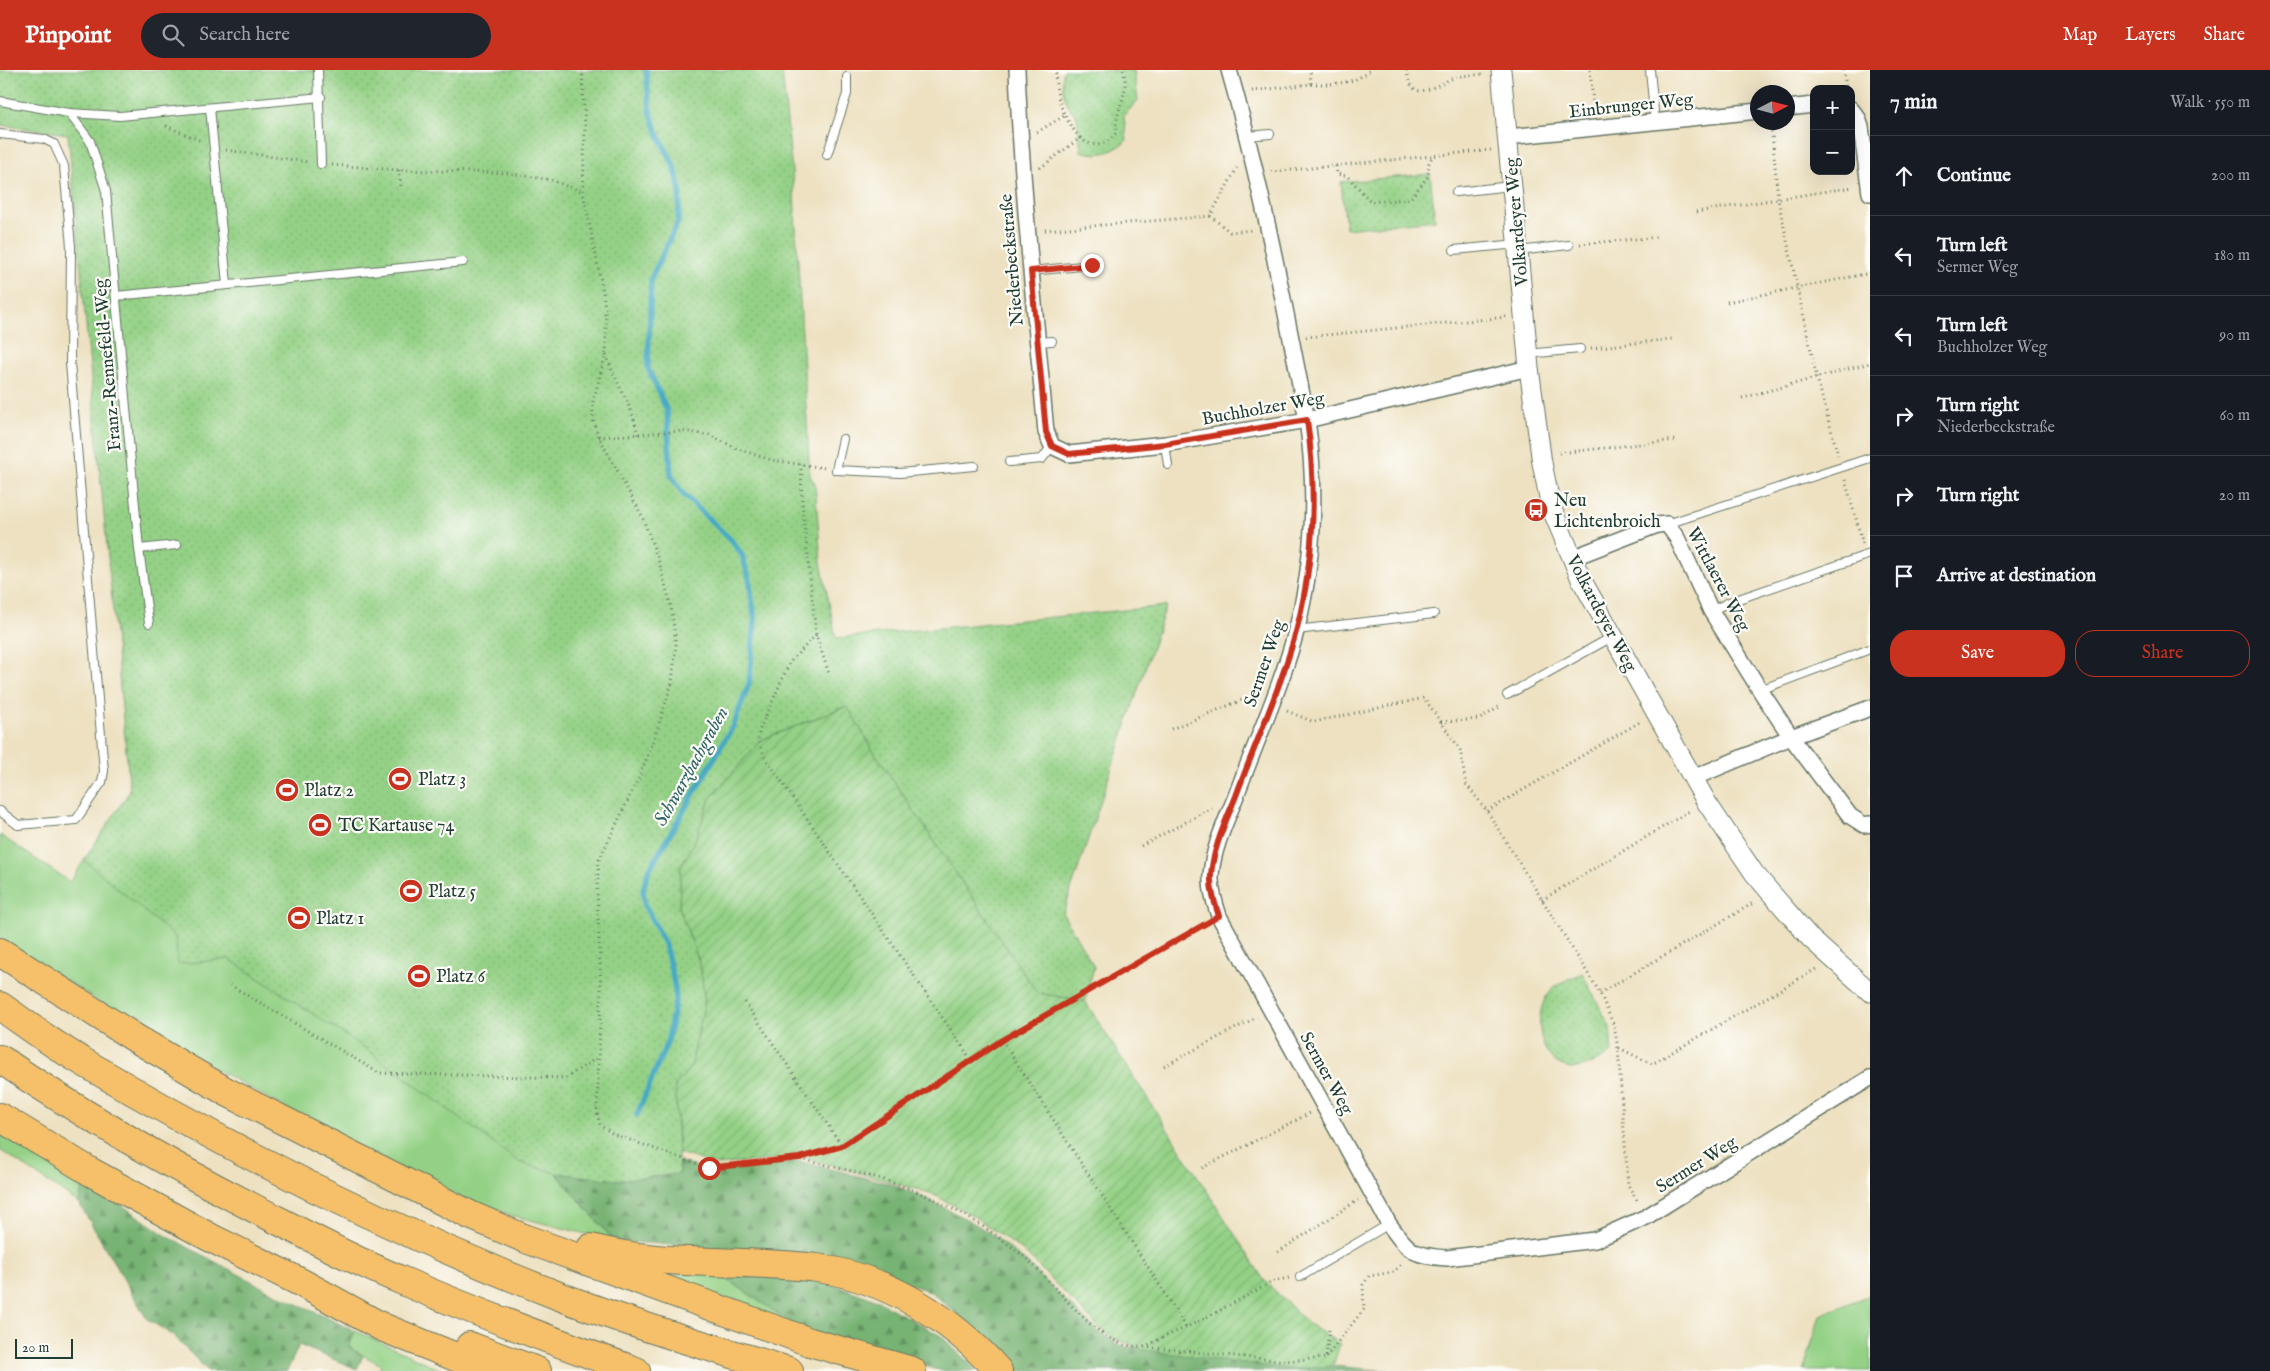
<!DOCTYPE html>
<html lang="en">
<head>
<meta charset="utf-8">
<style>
	:root { --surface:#171b24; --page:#20242c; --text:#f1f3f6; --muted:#9ea1a6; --line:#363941; --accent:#c8321e }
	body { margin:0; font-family:"IM FELL English",serif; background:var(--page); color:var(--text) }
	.controls { position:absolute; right:15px; top:15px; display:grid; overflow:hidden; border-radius:10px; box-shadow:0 5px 20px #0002 }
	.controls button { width:45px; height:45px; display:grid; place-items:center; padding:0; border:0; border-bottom:1px solid var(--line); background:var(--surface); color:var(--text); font:25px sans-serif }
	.compass { position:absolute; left:1750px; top:15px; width:45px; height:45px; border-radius:50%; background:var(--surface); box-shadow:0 5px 20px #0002; rotate:84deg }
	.scale { position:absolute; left:15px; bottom:12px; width:58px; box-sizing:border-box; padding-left:5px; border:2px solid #1f3d34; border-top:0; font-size:14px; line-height:18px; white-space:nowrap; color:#1f3d34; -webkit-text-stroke:4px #fdfcf7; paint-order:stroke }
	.stop { position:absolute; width:15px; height:15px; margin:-11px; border:4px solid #c8321e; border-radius:50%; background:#fff }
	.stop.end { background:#c8321e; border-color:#fff; box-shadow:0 1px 5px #0008 }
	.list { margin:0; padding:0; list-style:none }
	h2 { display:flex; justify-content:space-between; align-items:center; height:65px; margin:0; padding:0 20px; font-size:21px }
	h2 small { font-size:16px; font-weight:400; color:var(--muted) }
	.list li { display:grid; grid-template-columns:32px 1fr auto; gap:15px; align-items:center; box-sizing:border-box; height:80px; padding:0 20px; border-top:1px solid var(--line) }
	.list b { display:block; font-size:19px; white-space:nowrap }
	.list p { margin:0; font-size:16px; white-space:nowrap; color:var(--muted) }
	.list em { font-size:16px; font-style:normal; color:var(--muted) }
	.actions { display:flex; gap:10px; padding:15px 20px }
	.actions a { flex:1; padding:11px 0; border:1px solid var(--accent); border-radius:20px; text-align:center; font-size:18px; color:var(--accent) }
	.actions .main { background:var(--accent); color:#fff }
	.icon { flex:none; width:28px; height:28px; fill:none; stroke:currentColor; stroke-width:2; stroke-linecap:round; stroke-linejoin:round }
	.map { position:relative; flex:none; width:1870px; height:1301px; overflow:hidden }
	header { display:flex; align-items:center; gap:30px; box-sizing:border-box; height:70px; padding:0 25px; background:var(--accent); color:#fff }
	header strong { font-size:24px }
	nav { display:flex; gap:28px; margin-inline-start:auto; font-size:18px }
	.search { width:350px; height:45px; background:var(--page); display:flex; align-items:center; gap:12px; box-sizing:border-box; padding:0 18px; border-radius:28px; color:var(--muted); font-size:19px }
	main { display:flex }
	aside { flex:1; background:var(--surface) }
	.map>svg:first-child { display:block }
	.grass { fill:#94d186; stroke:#5a875d }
	.forest { fill:url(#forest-firs); stroke:#4b7854 }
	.park { fill:url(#park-dots); stroke:#5a875d }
	.garden { fill:url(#garden-furrows); stroke:#5a875d }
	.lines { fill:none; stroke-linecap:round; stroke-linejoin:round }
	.stream { stroke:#45a9c4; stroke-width:5.5 }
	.service-casing { stroke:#677665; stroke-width:10 }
	.minor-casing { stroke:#677665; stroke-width:18 }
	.tertiary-casing { stroke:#677665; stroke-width:21 }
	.motorway-casing { stroke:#677665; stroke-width:30 }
	.path { stroke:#677665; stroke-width:3; stroke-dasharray:1 4; stroke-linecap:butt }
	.service { stroke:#fff; stroke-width:8 }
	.minor { stroke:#fff; stroke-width:15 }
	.tertiary { stroke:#fff; stroke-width:19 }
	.motorway { stroke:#f6c06b; stroke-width:28 }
	.route { stroke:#c8321e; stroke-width:6 }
	.labels { text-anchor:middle; stroke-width:4.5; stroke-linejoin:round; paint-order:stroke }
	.street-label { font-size:18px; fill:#1f3d34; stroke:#fdfcf7 }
	.poi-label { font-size:18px; fill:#1f3d34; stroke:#fdfcf7; text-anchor:start }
	.water-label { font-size:19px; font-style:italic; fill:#2c6366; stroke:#fdfcf7 }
</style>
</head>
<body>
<header>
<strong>Pinpoint</strong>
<div class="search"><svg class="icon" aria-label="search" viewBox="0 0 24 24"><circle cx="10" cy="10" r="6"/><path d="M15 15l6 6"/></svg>Search here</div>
<nav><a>Map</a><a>Layers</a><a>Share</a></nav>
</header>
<main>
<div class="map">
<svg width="1870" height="1301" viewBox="0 0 1870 1301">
	<defs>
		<pattern id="forest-firs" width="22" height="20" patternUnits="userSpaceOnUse" patternTransform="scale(1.25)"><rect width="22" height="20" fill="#77b373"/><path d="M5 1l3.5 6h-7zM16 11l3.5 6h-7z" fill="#61935f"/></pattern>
		<pattern id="park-dots" width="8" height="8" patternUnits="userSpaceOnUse" patternTransform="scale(1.25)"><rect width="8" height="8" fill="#94d186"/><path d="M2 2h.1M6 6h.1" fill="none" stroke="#7fb474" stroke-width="1.8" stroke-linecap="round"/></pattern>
		<pattern id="garden-furrows" width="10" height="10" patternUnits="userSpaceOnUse" patternTransform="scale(1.25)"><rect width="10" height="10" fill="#94d186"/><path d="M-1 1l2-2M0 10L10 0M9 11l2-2" fill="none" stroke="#7fb474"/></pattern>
	</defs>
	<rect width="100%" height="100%" fill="#fdfcf7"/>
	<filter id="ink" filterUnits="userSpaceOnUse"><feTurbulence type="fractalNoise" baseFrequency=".02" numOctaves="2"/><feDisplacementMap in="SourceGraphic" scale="10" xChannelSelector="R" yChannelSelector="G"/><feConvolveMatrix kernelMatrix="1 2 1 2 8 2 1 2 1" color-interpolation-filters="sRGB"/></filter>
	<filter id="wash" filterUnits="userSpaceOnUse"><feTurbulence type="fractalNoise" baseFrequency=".0096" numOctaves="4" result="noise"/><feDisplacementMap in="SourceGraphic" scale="20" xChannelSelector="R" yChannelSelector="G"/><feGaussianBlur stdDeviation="1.12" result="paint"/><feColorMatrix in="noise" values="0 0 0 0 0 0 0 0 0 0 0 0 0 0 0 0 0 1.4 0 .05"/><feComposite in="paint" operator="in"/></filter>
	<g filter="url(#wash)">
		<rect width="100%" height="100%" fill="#ede1c1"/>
		<g class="grass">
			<polygon points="114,552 519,1092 556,1103 614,1171 514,1146 448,1122 336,1066 135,954 0,869 0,765 70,812 130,721"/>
			<polygon points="0,1053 84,1109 79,1133 0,1080"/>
			<polygon points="626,1198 663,1204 719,1204 805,1262"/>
			<polygon points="1870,1225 1870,1301 1804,1301 1820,1245"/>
			<polygon points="355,1261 440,1299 439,1301 379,1301 381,1295 348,1277"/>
		</g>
		<g class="forest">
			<polygon points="799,1091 894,1115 927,1129 970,1151 990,1163 1026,1192 1096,1260 1121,1276 1290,1299 1333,1296 1389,1301 1015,1301 985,1269 931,1222 872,1200 791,1183 614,1171 556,1103 618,1110 679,1104 679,1092 709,1100"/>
			<polygon points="84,1109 165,1165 268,1220 355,1261 349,1277 363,1286 357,1299 299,1275 287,1301 208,1301 173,1265 147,1249 79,1133"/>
			<polygon points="719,1204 818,1209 876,1230 941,1266 977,1301 942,1301 805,1262"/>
		</g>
		<g class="park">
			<polygon points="0,0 782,0 794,122 810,406 815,413 821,492 836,568 1166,536 1063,844 1094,897 1085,931 1037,923 874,682 846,636 761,670 710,729 694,773 681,796 679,837 700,894 705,931 691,997 675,1015 679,1104 618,1110 556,1103 519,1092 362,976 229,889 178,894 175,867 84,790 130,721 68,64 0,55"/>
			<path d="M 1064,0 L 1134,0 L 1138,30 L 1124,46 L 1127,70 C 1114,83 1098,87 1081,81 L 1077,46 C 1065,37 1059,15 1064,0 Z"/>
			<polygon points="1430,104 1435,150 1346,159 1341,112"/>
			<path d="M 1582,903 L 1610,957 L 1612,983 C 1601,989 1588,997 1576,998 C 1538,1000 1530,943 1551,920 C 1558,912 1573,908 1582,903 Z"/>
		</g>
		<polygon class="garden" points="847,636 874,682 1037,923 1085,931 1264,1210 1309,1254 1340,1274 1333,1296 1290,1299 1144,1280 1111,1267 1099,1258 1024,1182 972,1145 930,1123 802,1087 717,1095 679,1083 675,1015 691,997 705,931 700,894 679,837 681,796 694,773 710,729 761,670"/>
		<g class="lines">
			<polyline class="stream" points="637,1045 668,970 676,926 673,908 665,875 645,836 643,820 648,802 733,656 749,614 755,551 749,508 742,485 731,470 683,424 671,405 667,341 648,298 651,209 678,152 680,121 675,98 657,62 650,40 646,0"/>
		</g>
	</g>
	<g filter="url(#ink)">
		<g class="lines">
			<g class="service-casing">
				<g id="service">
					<polyline points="318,0 321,94"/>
					<polyline points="1650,0 1655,52"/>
					<polyline points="0,31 69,43 120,46 321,27"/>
					<polyline points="210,38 227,214"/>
					<polyline points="69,43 90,71 106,121 139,479 149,553"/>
					<polyline points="0,64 44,69 54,74 64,96 71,177 70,293 104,701 102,712 76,750 18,755 0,741"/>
					<polyline points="1248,66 1270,64"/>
					<polyline points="827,85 847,24 847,7"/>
					<polyline points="1456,122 1511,116"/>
					<polyline points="1454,180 1518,174"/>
					<polyline points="1518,181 1569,175"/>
					<polyline points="1031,201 1092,195"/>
					<polyline points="116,226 463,192"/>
					<polyline points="1038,272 1052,271"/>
					<polyline points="1527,284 1580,279"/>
					<polyline points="843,369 836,400 900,403 974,396"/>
					<polyline points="1165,374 1168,395"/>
					<polyline points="1009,392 1042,389 1052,376"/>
					<polyline points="1667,454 1870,388"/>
					<polyline points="139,479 177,475"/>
					<polyline points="1711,541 1727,533 1870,484"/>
					<polyline points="1296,560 1434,544"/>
					<polyline points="1760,620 1870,579"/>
					<polyline points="1507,625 1612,567"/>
					<polyline points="1300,1207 1389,1154"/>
				</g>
			</g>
			<g class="minor-casing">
				<g id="minor">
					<path d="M 1017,0 C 1022,121 1035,241 1046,362 L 1052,376 L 1069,384 L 1165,374 L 1307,350 L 1529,298"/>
					<path d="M 1229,0 C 1262,116 1284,233 1307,350 C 1317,419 1314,490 1297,558 C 1282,615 1256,671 1236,726 C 1226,751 1213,778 1211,805 C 1210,819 1215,834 1219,846 L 1389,1154 C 1408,1181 1413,1186 1447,1188 L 1595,1170 L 1646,1147 L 1870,1008"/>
					<polyline points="1788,38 1814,35"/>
					<polyline points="1851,39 1858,48 1861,57 1870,123"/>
					<polyline points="1508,67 1758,41"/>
					<polyline points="1572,488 1657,455 1667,454 1677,468 1711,541 1760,620 1791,667 1850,746 1864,755 1870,754"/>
					<polyline points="1693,708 1791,667 1870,638"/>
				</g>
			</g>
			<g class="tertiary-casing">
				<polyline id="tertiary" points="1501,0 1529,298 1542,393 1551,437 1581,509 1707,733 1754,803 1771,823 1811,869 1870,922"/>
			</g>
			<g class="motorway-casing">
				<g id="motorway">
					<polyline points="0,882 135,968 227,1022 470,1145 526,1169 810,1272 912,1301"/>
					<path d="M 0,936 C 26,954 52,974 80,990 C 234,1082 392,1161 559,1226 C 634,1255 712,1278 789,1301"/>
					<path d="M 0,989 C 90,1050 184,1103 281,1152 C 321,1173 362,1194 403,1211 C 480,1244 558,1273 636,1301"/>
					<polyline points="0,1047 91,1102 211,1168 300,1212 382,1257 490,1301"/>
					<path d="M 591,1178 C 667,1198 741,1188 817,1198 C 887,1208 952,1248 998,1301"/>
					<polyline points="470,1276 537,1301"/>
				</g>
			</g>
			<g class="path">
				<polyline points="582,0 585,57 583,122 603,221 606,250 606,284 593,332 593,350 599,367 642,446 659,492 671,536 676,574 672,613 652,675 639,707 599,790 597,818 601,921 597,1041 600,1055 613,1064 709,1098 799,1088 842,1076 1002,970 1206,854"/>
				<path d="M 1407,0 C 1411,39 1437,12 1457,7 C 1465,5 1475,5 1484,4"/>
				<polyline points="1590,0 1594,42"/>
				<polyline points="1844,0 1846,19"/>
				<path d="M 1311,14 C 1332,14 1354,15 1370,0"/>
				<polyline points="1252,21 1311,14 1310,0"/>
				<polyline points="1771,52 1778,129 1817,308 1838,385"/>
				<polyline points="166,56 201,71"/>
				<polyline points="1037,62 1064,46"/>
				<path d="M 1080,68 C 1093,78 1105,77 1116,63 C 1114,39 1131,25 1123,0"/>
				<polyline points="226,80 309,92"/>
				<polyline points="332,95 399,100 508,103 551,110 583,122"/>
				<polyline points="1336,96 1337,104 1347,106 1371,132 1410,129 1429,105 1428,95 1432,87"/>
				<path d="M 1040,98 L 1080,68 C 1063,47 1054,26 1056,0"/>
				<polyline points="399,100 401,118"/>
				<polyline points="1271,102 1491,80"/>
				<polyline points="1696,142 1853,117"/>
				<polyline points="1210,146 1230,162 1253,160"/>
				<polyline points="1045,160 1210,146 1237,98"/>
				<polyline points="1580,174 1659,167"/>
				<polyline points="1727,232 1870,203"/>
				<polyline points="1306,267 1507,247"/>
				<polyline points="1591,278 1672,269"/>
				<path d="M 606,285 C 615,312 633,336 638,365"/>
				<polyline points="1742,328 1870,293"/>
				<polyline points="599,367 682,361 709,365 738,379 771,390 825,398"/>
				<polyline points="1559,383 1676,370"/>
				<polyline points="801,394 802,433 816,565 829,604"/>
				<polyline points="1845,410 1863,474"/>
				<polyline points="816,565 790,592 759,661 758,672 765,687 972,991"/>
				<polyline points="1287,641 1314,652 1424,628 1460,679 1466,714 1487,741 1600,923 1614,956 1618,978 1628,1115 1638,1132"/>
				<polyline points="1441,652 1480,649 1501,636"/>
				<polyline points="1171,659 1259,623"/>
				<polyline points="1487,741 1640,652"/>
				<polyline points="1141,776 1212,738"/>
				<polyline points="1542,830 1691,740"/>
				<polyline points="230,915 379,1003 566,1008 598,987"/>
				<polyline points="1600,923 1755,832"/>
				<polyline points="745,932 842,1076"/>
				<polyline points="1002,970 1187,1258"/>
				<polyline points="1619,978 1652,994 1816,899"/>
				<polyline points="1164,996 1257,947"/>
				<path d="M 801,1089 C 832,1097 866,1103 896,1114 C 943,1130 989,1157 1027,1189 C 1056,1214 1100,1281 1141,1276 C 1149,1276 1159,1269 1166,1266 C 1203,1251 1238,1230 1274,1211 L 1289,1208"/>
				<polyline points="1202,1098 1310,1043"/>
				<polyline points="1278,1182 1358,1130"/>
				<polyline points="1144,1277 1286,1291 1326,1288 1329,1259"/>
				<polyline points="1326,1287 1364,1239 1363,1215 1369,1206 1394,1202 1402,1193"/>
			</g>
			<use href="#service" class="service"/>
			<use href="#minor" class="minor"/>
			<use href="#tertiary" class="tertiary"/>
			<use href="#motorway" class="motorway"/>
		</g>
	</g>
	<g class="lines" filter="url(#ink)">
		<path class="route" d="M 709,1098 L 799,1088 L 842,1076 L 1002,970 L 1219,846 C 1215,834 1210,819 1211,805 C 1213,778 1226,751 1236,726 C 1256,671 1282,615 1297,558 C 1314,490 1317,420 1307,350 L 1165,374 L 1069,384 L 1052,376 L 1046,362 L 1031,201 L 1092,195"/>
	</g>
	<defs>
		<g id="bus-disc" transform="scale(1.25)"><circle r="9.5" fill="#c8321e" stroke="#fdfcf7"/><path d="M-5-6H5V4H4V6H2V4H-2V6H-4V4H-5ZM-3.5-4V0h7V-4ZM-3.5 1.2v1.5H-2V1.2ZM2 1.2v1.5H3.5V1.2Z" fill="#fff"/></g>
		<g id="stadium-disc" transform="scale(1.25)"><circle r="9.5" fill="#c8321e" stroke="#fdfcf7"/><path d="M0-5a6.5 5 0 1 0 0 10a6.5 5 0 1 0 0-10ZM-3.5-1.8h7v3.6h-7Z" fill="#fff"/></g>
	</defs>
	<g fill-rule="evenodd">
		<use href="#bus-disc" x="1536" y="440"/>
		<use href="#stadium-disc" x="400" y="709"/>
		<use href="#stadium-disc" x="287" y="720"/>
		<use href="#stadium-disc" x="320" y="755"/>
		<use href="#stadium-disc" x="411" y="821"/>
		<use href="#stadium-disc" x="299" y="848"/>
		<use href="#stadium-disc" x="419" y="906"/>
	</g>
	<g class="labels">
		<g class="street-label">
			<text transform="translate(1631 35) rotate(-6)" y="6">Einbrunger Weg</text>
			<text transform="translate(1516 152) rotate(-95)" y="6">Volkardeyer Weg</text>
			<text transform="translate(1011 190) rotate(-95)" y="6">Niederbeckstraße</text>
			<text transform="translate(107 295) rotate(-95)" y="6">Franz-Rennefeld-Weg</text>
			<text transform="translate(1263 338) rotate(-10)" y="6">Buchholzer Weg</text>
			<text transform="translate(1719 509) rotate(62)" y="6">Wittlaerer Weg</text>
			<text transform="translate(1602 543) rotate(62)" y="6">Volkardeyer Weg</text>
			<text transform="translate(1264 593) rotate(-71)" y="6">Sermer Weg</text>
			<text transform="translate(1327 1003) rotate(61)" y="6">Sermer Weg</text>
			<text transform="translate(1696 1094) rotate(-32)" y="6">Sermer Weg</text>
		</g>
		<g class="poi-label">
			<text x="1554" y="436">Neu<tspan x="1554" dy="21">Lichtenbroich</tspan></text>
			<text x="418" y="715">Platz 3</text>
			<text x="304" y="726">Platz 2</text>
			<text x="338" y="761">TC Kartause 74</text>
			<text x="428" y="827">Platz 5</text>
			<text x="316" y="854">Platz 1</text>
			<text x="436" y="912">Platz 6</text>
		</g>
		<g class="water-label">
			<text transform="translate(690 696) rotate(-61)" y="7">Schwarzbachgraben</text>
		</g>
	</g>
</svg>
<div class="controls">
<button>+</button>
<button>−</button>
</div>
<svg class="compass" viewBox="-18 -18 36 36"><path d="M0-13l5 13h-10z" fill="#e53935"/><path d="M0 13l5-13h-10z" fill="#9ea1a6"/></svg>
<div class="scale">20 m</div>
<div class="stop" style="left:709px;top:1098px"></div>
<div class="stop end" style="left:1092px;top:195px"></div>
</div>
<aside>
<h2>7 min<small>Walk · 550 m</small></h2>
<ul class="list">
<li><svg class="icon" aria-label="ahead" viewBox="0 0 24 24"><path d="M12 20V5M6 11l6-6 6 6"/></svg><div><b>Continue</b></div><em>200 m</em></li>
<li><svg class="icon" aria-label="left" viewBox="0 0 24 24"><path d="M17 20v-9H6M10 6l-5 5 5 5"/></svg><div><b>Turn left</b><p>Sermer Weg</p></div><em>180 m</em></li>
<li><svg class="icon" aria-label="left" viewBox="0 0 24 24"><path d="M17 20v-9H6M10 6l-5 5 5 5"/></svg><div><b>Turn left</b><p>Buchholzer Weg</p></div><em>90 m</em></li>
<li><svg class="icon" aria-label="right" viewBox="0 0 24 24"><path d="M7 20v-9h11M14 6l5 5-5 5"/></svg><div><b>Turn right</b><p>Niederbeckstraße</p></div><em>60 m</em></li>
<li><svg class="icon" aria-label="right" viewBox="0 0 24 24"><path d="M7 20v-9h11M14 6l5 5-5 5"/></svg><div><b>Turn right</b></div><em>20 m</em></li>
<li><svg class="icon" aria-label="arrive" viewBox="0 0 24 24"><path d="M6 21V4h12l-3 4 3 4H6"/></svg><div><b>Arrive at destination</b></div></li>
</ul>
<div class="actions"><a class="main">Save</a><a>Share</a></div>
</aside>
</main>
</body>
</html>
